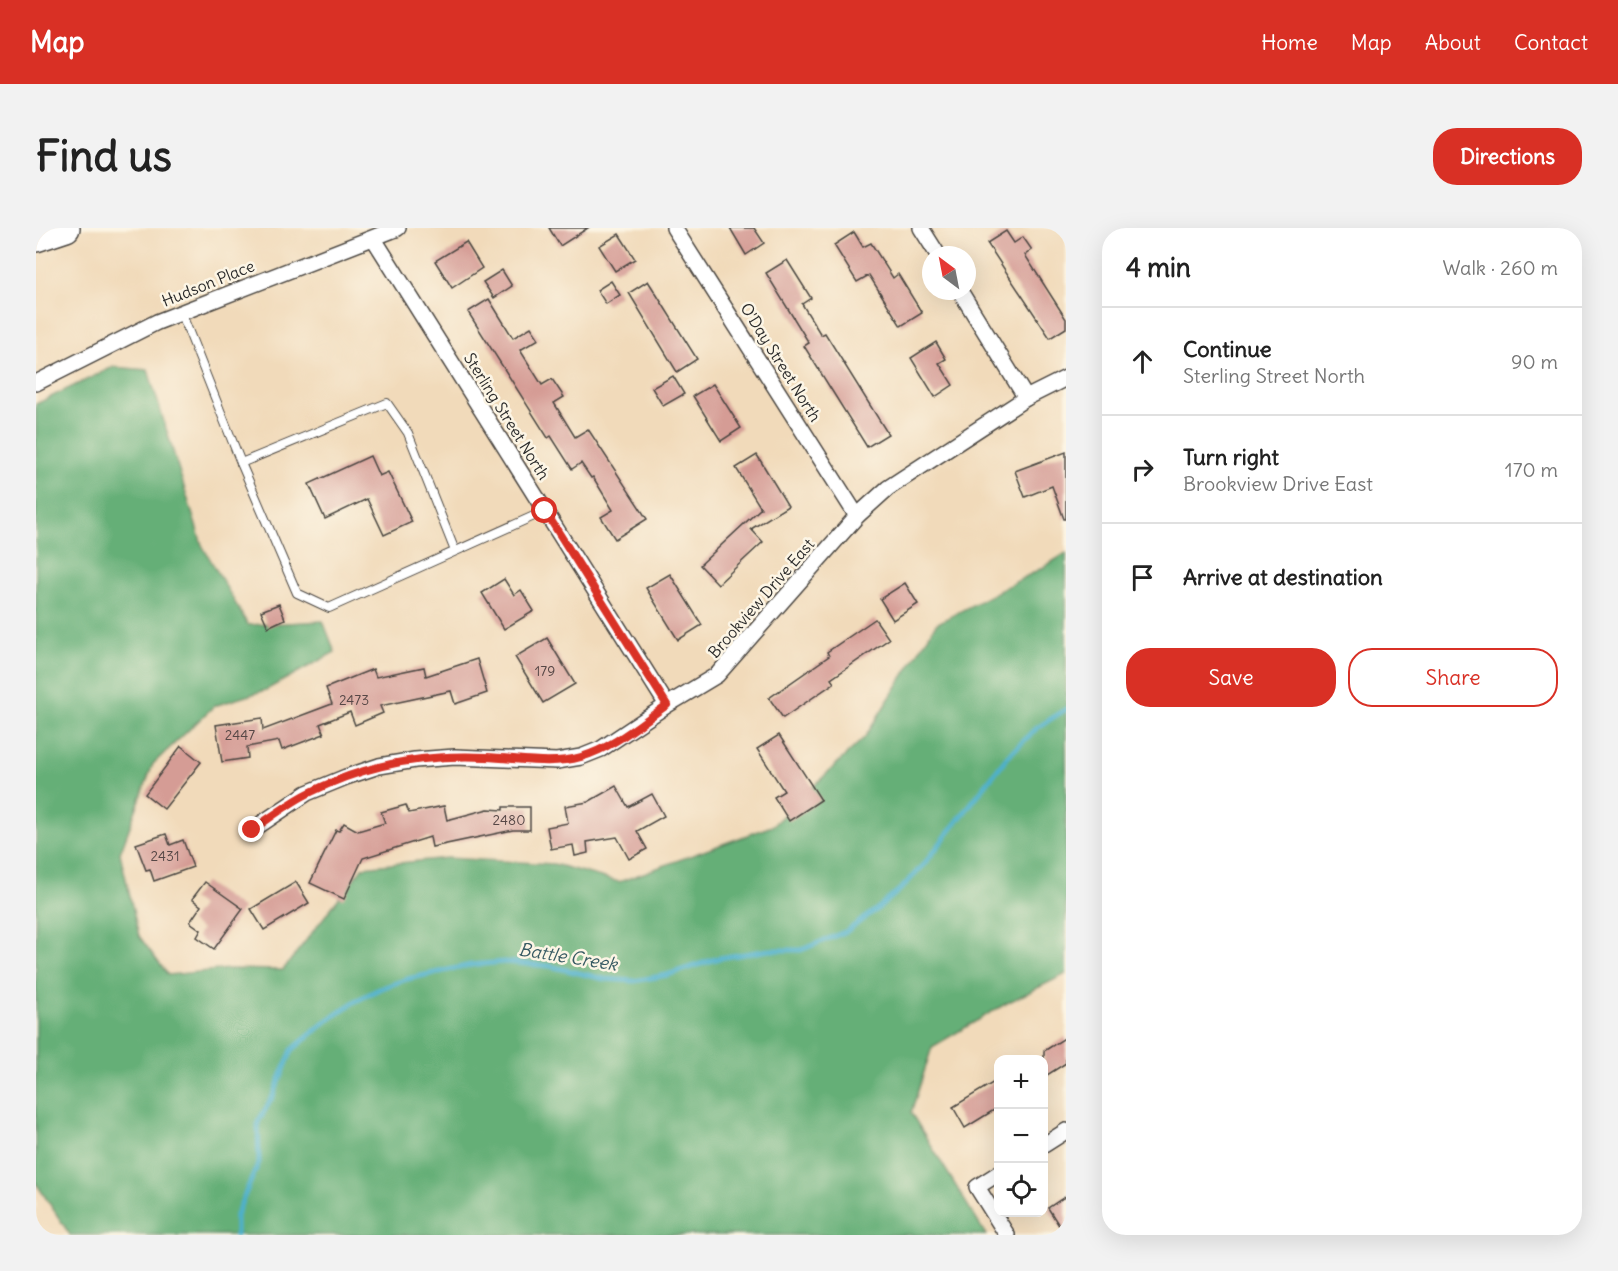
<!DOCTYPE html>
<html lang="en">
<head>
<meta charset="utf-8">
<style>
	:root { --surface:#fff; --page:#f2f2f2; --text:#222; --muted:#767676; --line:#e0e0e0; --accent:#d93025 }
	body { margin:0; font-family:Delius,sans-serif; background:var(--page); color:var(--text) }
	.controls { position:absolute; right:18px; bottom:18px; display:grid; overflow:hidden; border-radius:12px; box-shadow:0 6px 24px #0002 }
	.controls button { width:54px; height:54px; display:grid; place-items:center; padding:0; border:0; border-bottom:2px solid var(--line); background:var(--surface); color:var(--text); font:30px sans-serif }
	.compass { position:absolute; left:886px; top:18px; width:54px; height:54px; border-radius:50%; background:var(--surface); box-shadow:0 6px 24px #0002; rotate:328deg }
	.stop { position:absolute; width:18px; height:18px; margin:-14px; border:4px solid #d93025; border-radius:50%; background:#fff }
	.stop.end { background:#d93025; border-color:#fff; box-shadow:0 2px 6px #0008 }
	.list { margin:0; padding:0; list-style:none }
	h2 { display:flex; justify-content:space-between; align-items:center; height:78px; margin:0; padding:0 24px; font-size:26px }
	h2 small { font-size:20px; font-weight:400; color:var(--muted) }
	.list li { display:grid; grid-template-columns:39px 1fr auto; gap:18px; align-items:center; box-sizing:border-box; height:108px; padding:0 24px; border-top:2px solid var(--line) }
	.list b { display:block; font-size:22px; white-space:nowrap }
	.list p { margin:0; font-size:20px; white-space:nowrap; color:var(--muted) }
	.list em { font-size:20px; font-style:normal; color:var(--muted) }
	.actions { display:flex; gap:12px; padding:18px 24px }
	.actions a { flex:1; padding:14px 0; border:2px solid var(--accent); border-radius:24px; text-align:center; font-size:21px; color:var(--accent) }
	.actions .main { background:var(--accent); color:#fff }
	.icon { flex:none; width:33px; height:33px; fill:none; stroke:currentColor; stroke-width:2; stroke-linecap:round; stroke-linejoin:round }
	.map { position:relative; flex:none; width:1030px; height:1007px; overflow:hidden; border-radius:24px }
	header { display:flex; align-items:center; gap:36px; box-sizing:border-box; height:84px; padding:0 30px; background:var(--accent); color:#fff }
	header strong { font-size:28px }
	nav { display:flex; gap:33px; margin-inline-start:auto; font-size:21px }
	.intro { display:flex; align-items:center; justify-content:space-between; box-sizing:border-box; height:144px; padding:0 36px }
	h1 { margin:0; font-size:42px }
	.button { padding:15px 27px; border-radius:24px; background:var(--accent); color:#fff; font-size:21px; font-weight:700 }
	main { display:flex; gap:36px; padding:0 36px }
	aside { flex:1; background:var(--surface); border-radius:24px; box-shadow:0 6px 24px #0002 }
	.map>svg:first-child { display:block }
	.forest { fill:#65af77; stroke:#486d51; stroke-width:1.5 }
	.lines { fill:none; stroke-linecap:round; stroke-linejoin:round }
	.stream { stroke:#4db0cc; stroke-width:5 }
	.building { fill:#d59c95 }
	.lane-casing { stroke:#494540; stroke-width:10 }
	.street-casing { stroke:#494540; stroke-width:18 }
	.highway-casing { stroke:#494540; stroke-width:30 }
	.lane { stroke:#fff; stroke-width:8 }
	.street { stroke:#fff; stroke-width:15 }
	.highway { stroke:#fff; stroke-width:27 }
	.route { stroke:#d93025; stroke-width:8 }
	.labels { text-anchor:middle; stroke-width:5; stroke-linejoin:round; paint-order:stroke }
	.number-label { font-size:14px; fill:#564746 }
	.street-label { font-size:16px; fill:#2b2b2b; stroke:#fcf5e5 }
	.water-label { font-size:18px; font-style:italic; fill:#375a63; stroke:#fcf5e5 }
</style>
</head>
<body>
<header>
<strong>Map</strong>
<nav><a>Home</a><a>Map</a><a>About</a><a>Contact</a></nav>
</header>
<div class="intro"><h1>Find us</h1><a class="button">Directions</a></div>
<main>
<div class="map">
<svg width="1030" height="1007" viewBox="0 0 1030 1007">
	<rect width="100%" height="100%" fill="#fcf5e5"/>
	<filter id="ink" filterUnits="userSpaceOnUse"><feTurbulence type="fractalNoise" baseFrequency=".0167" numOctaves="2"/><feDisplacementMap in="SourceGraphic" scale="12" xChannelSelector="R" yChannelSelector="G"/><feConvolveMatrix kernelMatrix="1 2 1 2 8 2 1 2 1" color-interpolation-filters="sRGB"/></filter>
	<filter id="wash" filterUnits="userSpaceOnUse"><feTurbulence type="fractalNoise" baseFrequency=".008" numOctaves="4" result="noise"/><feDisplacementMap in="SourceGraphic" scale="24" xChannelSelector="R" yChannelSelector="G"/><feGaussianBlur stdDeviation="1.35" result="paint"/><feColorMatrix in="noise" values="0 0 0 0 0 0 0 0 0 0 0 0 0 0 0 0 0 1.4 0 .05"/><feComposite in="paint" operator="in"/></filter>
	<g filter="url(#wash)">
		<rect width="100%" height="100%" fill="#f1daba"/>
		<polygon class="forest" points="77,139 112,142 166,317 212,397 287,393 299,424 230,462 178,478 117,536 84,625 103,708 132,747 193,741 247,742 327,639 411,630 518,636 583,654 736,598 829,509 900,396 1008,339 1030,325 1030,746 971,775 896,819 875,885 950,1007 34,1007 0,955 0,176"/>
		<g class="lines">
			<polyline class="stream" points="200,1007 200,987 223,934 222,894 237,868 256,822 288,795 318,774 343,761 371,751 435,737 469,734 514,738 568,751 598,753 631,747 683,730 733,722 765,722 811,703 845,678 868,658 889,635 972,528 1001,500 1030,481"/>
		</g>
		<g id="blocks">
			<g class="building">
				<polygon points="513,0 552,0 524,18"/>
				<polygon points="694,0 718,0 728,15 710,27"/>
				<polygon points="970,3 978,15 987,9 996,22 989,27 1030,91 1030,100 1014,110 951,15"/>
				<polygon points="818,4 827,19 835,15 857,50 862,46 886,85 865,98 833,47 821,54 798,17"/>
				<polygon points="583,6 599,31 579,43 563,18"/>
				<polygon points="430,14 446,40 416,60 399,33"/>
				<polygon points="751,32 775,70 766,76 785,107 789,105 852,206 831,219 768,118 773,115 730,45"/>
				<polygon points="466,42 476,58 458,70 447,54"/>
				<polygon points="575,53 584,67 570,76 561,62"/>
				<polygon points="612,53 661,131 641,144 593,65"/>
				<polygon points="453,71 477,110 495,99 503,111 484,122 506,157 516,151 528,169 518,175 539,209 552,201 611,291 579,311 565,289 577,282 557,249 555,250 545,235 536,241 515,208 512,210 432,84"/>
				<polygon points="900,114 910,131 903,135 917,157 899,169 875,130"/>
				<polygon points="637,148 648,166 627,178 616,160"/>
				<polygon points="677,156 705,200 685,213 657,168"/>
				<polygon points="1030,224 1030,291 1028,291 1016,258 989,269 979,243"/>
				<polygon points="721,227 752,278 715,301 727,314 682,356 664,337 725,280 700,240"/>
				<polygon points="334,228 343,248 352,244 376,294 348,307 331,271 289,291 273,256"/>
				<polygon points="634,346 666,397 642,412 610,360"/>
				<polygon points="468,351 478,367 485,362 498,383 468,401 446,365"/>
				<polygon points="869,355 882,376 857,392 844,371"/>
				<polygon points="243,376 249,391 232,399 225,383"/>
				<polygon points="839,391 853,411 795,451 798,455 747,490 733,470 793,428 791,424"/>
				<polygon points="511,410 539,456 507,475 479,429"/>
				<polygon points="441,431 451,465 419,476 415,463 344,478 347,485 319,497 314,484 284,496 288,506 246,522 243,513 211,519 212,530 186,534 180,497 226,490 227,502 296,476 290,460 337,441 340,449 388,439 390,448"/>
				<polygon points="743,507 785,572 753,593 738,569 748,563 721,521"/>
				<polygon points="145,518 165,534 128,581 109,566"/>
				<polygon points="580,558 592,579 616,566 628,588 601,603 611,621 593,631 581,609 551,614 552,625 539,628 537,617 515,621 511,599 532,595 529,578 552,574"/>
				<polygon points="370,577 373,585 408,578 411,592 452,581 467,582 467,579 494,579 494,602 477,602 396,619 394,609 327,630 308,671 274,655 300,602 303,603 308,595 322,603 349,595 345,584"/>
				<polygon points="130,606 134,617 147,612 157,639 118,653 114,641 110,642 100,616"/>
				<polygon points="169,654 207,681 178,721 161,709 165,702 154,694 165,678 156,671"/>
				<polygon points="260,654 273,675 228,702 215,681"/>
				<polygon points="1030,809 1030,835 1008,849 1008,823"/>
				<polygon points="963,851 963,879 929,900 917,879"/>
				<polygon points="1030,968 1030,1007 1029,1007 1012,980"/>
			</g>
		</g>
	</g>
	<g filter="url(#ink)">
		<use href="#blocks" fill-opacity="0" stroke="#494540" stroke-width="1.5"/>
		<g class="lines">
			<g class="lane-casing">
				<g id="lane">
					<polyline points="145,84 205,235 261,365 293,380 509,283"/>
					<polyline points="205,235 351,175 372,205 419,323"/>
				</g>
			</g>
			<g class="street-casing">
				<g id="street">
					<polyline points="638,0 821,288"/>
					<polyline points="885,0 902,27"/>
					<polyline points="338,11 631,477"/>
					<polyline points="924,63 990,170"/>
					<polyline points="0,155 121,94 362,0"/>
					<polyline points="216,602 271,565 310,549 343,538 379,532 419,529 521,533 545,529 565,521 631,477 681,447 821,288 852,260 990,170 1030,150"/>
					<polyline points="1008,917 1030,903"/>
					<polyline points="963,945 941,959 971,1007"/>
				</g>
			</g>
			<g class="highway-casing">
				<polyline id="highway" points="0,10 30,0"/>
			</g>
			<use href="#lane" class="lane"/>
			<use href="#street" class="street"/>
			<use href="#highway" class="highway"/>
		</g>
	</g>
	<g class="lines" filter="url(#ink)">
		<path class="route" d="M 216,602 C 234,590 253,575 273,565 C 328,537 389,526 450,529 C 481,530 514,538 545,529 C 577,520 605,495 631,477 L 509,283"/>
	</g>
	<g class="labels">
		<g class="number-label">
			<text x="509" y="448">179</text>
			<text x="318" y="477">2473</text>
			<text x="204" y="512">2447</text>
			<text x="473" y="597">2480</text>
			<text x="129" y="633">2431</text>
		</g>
		<g class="street-label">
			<text transform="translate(172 55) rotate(-22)" y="6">Hudson Place</text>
			<text transform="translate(745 134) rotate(58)" y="6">O'Day Street North</text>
			<text transform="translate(471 188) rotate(58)" y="6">Sterling Street North</text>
			<text transform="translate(725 370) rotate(-49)" y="6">Brookview Drive East</text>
		</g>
		<g class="water-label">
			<text transform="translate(532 729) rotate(9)" y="6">Battle Creek</text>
		</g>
	</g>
</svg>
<div class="controls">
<button>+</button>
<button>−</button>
<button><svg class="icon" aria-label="locate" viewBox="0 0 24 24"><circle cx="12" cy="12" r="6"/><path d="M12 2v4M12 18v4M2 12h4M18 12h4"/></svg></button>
</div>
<svg class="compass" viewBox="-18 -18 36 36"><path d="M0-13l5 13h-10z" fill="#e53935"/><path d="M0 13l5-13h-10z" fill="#767676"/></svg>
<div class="stop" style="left:509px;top:283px"></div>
<div class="stop end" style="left:216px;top:602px"></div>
</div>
<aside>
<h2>4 min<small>Walk · 260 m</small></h2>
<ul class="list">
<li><svg class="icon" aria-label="ahead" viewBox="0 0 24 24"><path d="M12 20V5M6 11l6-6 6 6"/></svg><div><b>Continue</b><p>Sterling Street North</p></div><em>90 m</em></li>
<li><svg class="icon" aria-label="right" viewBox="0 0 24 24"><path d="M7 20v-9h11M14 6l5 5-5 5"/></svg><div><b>Turn right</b><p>Brookview Drive East</p></div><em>170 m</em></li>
<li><svg class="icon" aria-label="arrive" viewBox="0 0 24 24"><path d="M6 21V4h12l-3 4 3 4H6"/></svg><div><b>Arrive at destination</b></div></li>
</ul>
<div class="actions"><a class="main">Save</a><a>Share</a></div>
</aside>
</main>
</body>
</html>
